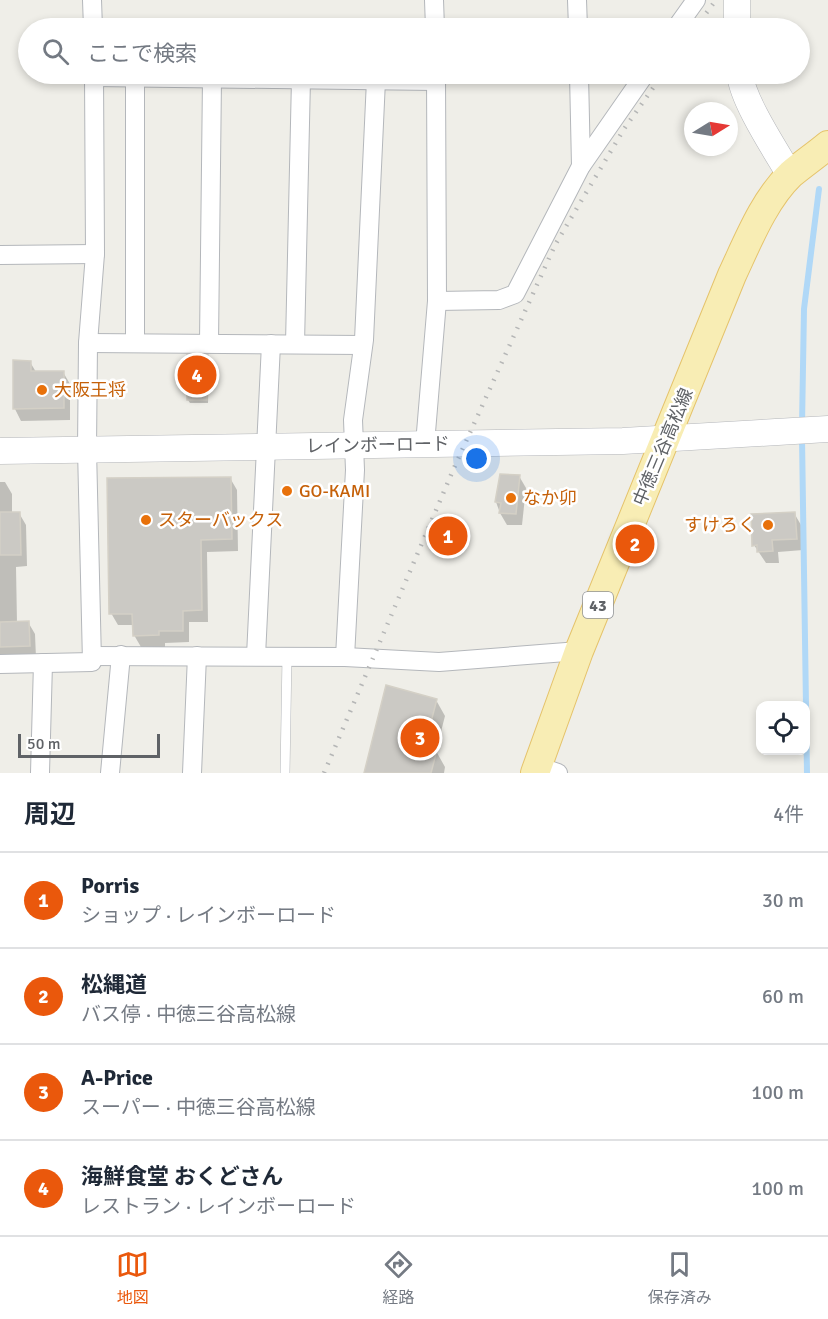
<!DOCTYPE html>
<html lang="ja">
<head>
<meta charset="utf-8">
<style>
	:root { --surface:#fff; --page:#f2f2f3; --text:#1f2937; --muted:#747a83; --line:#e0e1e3; --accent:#ea580c }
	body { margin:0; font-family:Signika,"Noto Sans JP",sans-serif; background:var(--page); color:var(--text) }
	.controls { position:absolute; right:18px; bottom:18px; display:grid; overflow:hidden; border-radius:12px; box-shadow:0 3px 9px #0003 }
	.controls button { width:54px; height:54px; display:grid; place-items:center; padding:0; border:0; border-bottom:2px solid var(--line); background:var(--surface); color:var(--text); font:30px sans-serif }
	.compass { position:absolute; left:684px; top:102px; width:54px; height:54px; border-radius:50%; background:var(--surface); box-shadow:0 3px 9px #0003; rotate:79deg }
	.scale { position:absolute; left:18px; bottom:15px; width:142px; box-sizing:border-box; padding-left:6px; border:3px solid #5f6266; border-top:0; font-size:16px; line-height:21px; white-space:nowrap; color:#5f6266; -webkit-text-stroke:4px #fff; paint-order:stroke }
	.you { position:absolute; left:477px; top:459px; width:21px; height:21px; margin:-15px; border:4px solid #fff; border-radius:50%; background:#1a73e8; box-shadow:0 0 0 9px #1a73e833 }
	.badge { display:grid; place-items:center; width:39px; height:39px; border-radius:50%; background:var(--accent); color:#fff; font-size:20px; font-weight:700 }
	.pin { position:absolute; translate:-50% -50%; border:3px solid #fff; box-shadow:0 2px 6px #0006 }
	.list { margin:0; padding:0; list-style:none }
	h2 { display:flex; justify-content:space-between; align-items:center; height:78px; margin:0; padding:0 24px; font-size:26px }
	h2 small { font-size:20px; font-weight:400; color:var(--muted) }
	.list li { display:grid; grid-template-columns:39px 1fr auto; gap:18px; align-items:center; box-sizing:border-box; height:96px; padding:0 24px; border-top:2px solid var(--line) }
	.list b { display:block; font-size:22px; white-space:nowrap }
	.list p { margin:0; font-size:20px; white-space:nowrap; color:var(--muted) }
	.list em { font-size:20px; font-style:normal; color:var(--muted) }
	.icon { flex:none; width:33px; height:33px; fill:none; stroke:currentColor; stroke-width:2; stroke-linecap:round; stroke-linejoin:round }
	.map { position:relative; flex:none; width:828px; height:773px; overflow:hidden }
	.search { position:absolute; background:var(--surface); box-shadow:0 3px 9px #0003; left:18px; right:18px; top:18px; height:66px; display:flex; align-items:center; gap:15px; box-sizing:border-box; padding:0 21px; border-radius:33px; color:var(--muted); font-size:22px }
	.sheet { height:462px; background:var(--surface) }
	nav { display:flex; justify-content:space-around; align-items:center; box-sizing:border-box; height:84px; border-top:2px solid var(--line); background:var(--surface); font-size:16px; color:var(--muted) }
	nav a { display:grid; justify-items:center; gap:3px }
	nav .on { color:var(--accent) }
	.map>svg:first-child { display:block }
	.shadow { fill:#0003 }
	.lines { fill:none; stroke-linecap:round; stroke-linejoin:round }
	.stream { stroke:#b0d8f7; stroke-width:6 }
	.building { fill:#cbc9c4; stroke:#d4d0c6; stroke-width:1.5 }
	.lane-casing { stroke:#b4b7bb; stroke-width:10 }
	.street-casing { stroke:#b4b7bb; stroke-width:20 }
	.secondary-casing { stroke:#b4b6ba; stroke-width:27 }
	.primary-casing { stroke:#e5c36b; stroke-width:30 }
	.lane { stroke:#fff; stroke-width:9 }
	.street { stroke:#fff; stroke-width:18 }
	.secondary { stroke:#fff; stroke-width:26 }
	.primary { stroke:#f8edb4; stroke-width:28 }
	.rail { stroke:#b5b6b6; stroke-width:4.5; stroke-dasharray:1.5 8; stroke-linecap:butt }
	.food-dot { fill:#e8710a; stroke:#fff; stroke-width:2 }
	.labels { text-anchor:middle; stroke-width:5; stroke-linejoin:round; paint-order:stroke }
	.shield { fill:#fff; stroke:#8f9194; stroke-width:1.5 }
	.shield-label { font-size:16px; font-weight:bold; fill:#5f6266 }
	.food-label { font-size:18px; fill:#c56008; stroke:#fff; text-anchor:start }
	.street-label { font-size:18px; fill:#5f6266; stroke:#fff }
</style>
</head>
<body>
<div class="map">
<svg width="828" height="773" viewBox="0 0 828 773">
	<rect width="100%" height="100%" fill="#efeee8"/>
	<g class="shadow">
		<polygon points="207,357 209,360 208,403 190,403 188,400"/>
		<polygon points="30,362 36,372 63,372 70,384 70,420 21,421 15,409"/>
		<polygon points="501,475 519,476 526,488 522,525 507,525 500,513 496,502"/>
		<polygon points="230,478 237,490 238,551 207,552 208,622 189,622 189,642 165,643 165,647 141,647 134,635 134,625 118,625 111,613"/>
		<polygon points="0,482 5,482 12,494 12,513 19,513 26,525 27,566 16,567 17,623 28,622 35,634 36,658 0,659"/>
		<polygon points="794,513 801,525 803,550 778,552 779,563 766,563 754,545"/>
		<polygon points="436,700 445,716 436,751 445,767 444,773 365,773"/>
	</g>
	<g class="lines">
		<g class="stream">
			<polyline points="802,425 804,309 819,189"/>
			<polyline points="802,438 807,773"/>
		</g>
	</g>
	<g class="building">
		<polygon points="187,355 208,355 207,400 187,400"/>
		<polygon points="13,360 31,361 31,371 64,371 64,408 13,409"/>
		<polygon points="500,474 520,475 516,514 499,513 501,503 495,502"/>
		<polygon points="231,477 232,539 201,540 202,610 183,611 183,631 159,631 159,635 133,636 132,614 109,614 107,478"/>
		<polygon points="0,512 20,512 21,555 0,555"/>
		<polygon points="795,512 797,539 772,540 773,551 757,552 757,545 752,546 751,514"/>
		<polygon points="29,621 30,646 0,647 0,622"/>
		<polygon points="386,685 437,699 425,745 437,750 431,773 364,773"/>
	</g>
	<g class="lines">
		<g class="lane-casing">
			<polyline id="lane" points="285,773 287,656"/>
		</g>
		<g class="street-casing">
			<g id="street">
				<polyline points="92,0 93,28"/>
				<polyline points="434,0 435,28"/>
				<polyline points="577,0 578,28"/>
				<polyline points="676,28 696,0"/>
				<polyline points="579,74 581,166"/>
				<polyline points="94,77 436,81"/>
				<polyline points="0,255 95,254"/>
				<polyline points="437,301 499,300 515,294 581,166 645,74"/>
				<polyline points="135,342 135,78"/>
				<polyline points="88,343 363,345"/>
				<polyline points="209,343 212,78"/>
				<polyline points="295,344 301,79"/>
				<polyline points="425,444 437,301 436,74"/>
				<polyline points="92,656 345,657 439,662 579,651"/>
				<polyline points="256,656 271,344"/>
				<polyline points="345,657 355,470 353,420 364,340 376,80"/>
				<polyline points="0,664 92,662 87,449 88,343 95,254 94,74"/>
				<polyline points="537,766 558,773"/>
				<polyline points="40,773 43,663"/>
				<polyline points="110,773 121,655"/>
				<polyline points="192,773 197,656"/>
			</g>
		</g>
		<g class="secondary-casing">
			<g id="secondary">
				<polyline points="737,28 737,0"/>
				<path d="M 740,74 C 742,100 776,151 790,175"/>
				<polyline points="0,451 623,441 828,429"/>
			</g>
		</g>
		<g class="primary-casing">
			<path id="primary" d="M 535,773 L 579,651 L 732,275 C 748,241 764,200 791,174 C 803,164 816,155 828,145"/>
		</g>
		<use href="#lane" class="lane"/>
		<use href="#street" class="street"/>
		<use href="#secondary" class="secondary"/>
		<use href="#primary" class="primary"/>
		<g class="rail">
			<polyline points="695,28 716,0"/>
			<polyline points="324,773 454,468 555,245 624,129 663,74"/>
		</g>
	</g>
	<g class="food-dot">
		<circle cx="42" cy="390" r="6"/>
		<circle cx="287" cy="491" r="6"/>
		<circle cx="511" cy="498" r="6"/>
		<circle cx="146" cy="520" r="6"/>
		<circle cx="768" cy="525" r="6"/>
	</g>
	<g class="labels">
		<rect class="shield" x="583" y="592" width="30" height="26" rx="4.5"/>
		<g class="shield-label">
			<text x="598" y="611">43</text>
		</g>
		<g class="food-label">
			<text x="54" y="396">大阪王将</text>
			<text x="299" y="497">GO-KAMI</text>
			<text x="523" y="504">なか卯</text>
			<text x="158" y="526">スターバックス</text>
			<text x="756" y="531" text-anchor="end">すけろく</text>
		</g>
		<g class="street-label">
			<text transform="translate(378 445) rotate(-1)" y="6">レインボーロード</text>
			<text transform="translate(663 447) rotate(-67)" y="6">中徳三谷高松線</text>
		</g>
	</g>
</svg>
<div class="controls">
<button><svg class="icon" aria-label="locate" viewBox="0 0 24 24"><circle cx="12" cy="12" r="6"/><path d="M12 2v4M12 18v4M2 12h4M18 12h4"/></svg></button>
</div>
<svg class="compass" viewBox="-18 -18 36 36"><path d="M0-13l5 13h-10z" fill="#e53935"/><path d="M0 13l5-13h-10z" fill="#747a83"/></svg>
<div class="scale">50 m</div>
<div class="you"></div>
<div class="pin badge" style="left:448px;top:536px">1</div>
<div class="pin badge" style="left:635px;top:544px">2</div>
<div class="pin badge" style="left:420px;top:738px">3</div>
<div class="pin badge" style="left:197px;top:375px">4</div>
<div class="search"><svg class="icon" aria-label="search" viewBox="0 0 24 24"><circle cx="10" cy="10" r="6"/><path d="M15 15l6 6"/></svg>ここで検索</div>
</div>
<section class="sheet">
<h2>周辺<small>4件</small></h2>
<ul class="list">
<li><span class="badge">1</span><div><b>Porris</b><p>ショップ · レインボーロード</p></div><em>30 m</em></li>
<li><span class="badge">2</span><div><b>松縄道</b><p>バス停 · 中徳三谷高松線</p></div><em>60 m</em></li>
<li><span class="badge">3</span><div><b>A-Price</b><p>スーパー · 中徳三谷高松線</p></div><em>100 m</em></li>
<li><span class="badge">4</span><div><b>海鮮食堂 おくどさん</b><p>レストラン · レインボーロード</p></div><em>100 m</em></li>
</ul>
</section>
<nav>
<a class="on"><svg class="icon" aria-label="map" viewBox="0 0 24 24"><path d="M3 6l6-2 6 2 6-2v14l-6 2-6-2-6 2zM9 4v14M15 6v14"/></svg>地図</a>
<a><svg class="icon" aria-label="directions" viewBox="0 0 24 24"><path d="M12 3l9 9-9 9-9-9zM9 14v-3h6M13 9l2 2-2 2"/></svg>経路</a>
<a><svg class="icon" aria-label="saved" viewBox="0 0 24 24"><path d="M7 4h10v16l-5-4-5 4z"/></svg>保存済み</a>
</nav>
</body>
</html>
